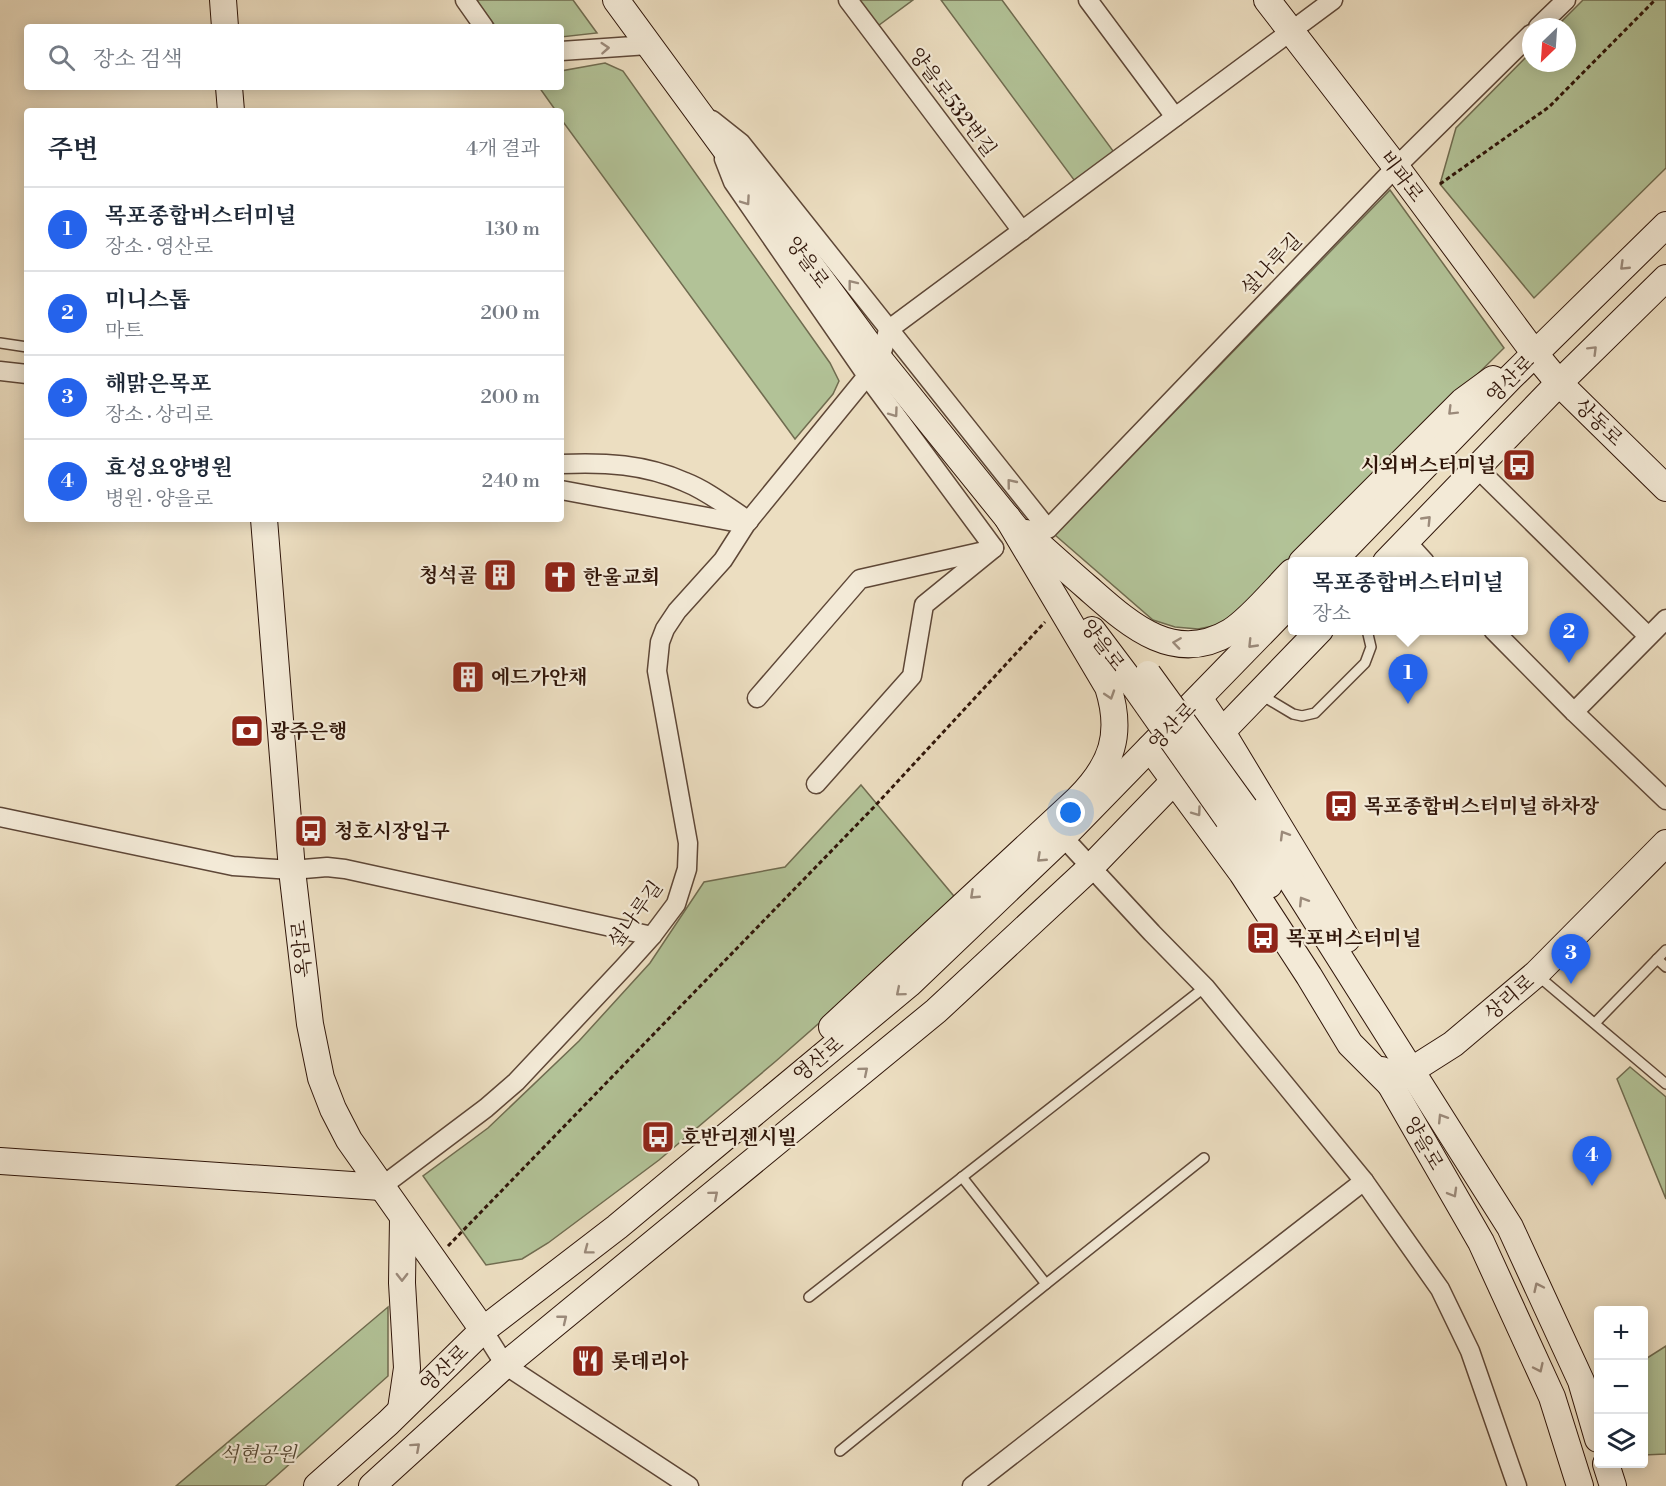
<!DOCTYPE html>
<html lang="ko">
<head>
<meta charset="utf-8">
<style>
	:root { --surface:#fff; --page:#f6f6f7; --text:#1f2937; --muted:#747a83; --line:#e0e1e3; --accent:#2563eb }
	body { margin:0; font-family:"Libre Bodoni","Noto Serif KR",serif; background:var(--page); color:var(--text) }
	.controls { position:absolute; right:18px; bottom:18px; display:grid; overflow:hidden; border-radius:6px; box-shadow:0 3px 15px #0003 }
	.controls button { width:54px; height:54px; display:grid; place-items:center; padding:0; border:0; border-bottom:2px solid var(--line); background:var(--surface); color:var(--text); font:30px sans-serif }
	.compass { position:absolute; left:1522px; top:18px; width:54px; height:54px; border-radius:50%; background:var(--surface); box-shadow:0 3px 15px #0003; rotate:205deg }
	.you { position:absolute; left:1071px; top:813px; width:21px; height:21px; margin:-15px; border:4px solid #fff; border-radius:50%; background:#1a73e8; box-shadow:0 0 0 9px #1a73e833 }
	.badge { display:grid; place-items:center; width:39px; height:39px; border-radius:50%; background:var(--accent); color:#fff; font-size:20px; font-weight:700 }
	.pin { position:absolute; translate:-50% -50px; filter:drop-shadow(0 2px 3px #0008) }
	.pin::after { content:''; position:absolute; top:32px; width:21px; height:18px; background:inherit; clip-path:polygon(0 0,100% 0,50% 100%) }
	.popup { position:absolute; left:1288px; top:557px; width:240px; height:78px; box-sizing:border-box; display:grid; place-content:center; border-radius:6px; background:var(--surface); filter:drop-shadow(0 2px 4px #0005); font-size:20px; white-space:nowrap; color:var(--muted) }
	.popup b { font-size:22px; color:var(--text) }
	.popup::after { content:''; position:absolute; left:50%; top:100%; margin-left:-12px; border:12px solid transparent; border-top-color:var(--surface) }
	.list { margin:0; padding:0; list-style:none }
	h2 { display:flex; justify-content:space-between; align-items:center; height:78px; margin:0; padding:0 24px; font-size:26px }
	h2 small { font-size:20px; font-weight:400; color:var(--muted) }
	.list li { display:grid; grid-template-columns:39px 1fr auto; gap:18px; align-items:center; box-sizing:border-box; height:84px; padding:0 24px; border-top:2px solid var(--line) }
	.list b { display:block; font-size:22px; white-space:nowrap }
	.list p { margin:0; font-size:20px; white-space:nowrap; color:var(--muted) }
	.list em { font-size:20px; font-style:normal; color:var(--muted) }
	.icon { flex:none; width:33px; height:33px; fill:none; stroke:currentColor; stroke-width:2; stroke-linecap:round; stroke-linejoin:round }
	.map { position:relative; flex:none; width:1666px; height:1486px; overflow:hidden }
	.search { position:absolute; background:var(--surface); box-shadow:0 3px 15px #0003; left:24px; top:24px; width:540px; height:66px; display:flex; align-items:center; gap:15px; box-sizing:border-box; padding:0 21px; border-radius:6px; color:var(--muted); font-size:22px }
	.panel { position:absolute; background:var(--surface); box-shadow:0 3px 15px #0003; left:24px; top:108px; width:540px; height:414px; border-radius:6px }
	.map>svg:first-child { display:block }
	.green { fill:#b2c297; stroke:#706c50; stroke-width:1.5 }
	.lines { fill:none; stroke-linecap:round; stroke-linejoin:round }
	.lane-casing { stroke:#5e4737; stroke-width:12 }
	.street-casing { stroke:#5e4737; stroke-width:21 }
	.secondary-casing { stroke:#2f1509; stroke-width:28 }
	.path { stroke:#2f1509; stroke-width:3; stroke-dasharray:4.5 3; stroke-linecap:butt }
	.lane { stroke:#f3ead7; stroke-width:9 }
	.street { stroke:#f3ead7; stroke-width:18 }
	.secondary { stroke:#f3ead7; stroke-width:26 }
	.secondary-bridge-casing { stroke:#2f1509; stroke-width:28; stroke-linecap:butt }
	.secondary-bridge { stroke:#f3ead7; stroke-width:26 }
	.oneway { stroke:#9b8a7a }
	.labels { text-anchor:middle; stroke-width:4.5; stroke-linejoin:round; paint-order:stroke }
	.street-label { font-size:20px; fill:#2f1509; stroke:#f3ead7 }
	.poi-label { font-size:20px; font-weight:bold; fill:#2f1509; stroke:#f3ead7; text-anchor:start }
	.park-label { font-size:20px; font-style:italic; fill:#564934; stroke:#f3ead7 }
</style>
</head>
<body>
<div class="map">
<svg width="1666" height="1486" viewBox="0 0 1666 1486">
	<rect width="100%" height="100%" fill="#ecdec1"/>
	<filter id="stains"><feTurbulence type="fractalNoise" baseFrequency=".00333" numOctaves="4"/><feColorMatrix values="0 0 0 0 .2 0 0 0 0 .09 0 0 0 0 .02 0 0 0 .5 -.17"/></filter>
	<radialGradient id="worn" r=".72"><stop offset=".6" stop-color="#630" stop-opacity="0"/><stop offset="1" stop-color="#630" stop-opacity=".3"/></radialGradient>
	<g class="green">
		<polygon points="476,0 573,0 597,33 561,37 561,27 496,27"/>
		<polygon points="848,0 913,0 871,31"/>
		<polygon points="941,0 1002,0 1119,159 1080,188"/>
		<polygon points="1583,0 1666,0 1666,168 1534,298 1440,184 1456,128 1531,52 1531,63 1567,63 1567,27 1556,27"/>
		<polygon points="605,63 623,71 830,363 839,381 833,394 795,439 561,119 561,111 556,111 539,87 561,87 561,71"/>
		<polygon points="1390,190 1504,348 1236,614 1218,625 1198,629 1175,627 1153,620 1055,535"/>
		<polygon points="861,785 958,901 776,1061 659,1160 548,1243 522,1259 486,1265 423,1176 488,1128 579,1041 650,963 704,882 785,867"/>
		<polygon points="1630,1067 1666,1097 1666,1199 1617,1079"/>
		<polygon points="388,1307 388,1376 265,1486 176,1486"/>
		<polygon points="1666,1346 1666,1454 1644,1455 1644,1360"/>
	</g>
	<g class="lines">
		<g class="lane-casing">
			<g id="lane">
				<polyline points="0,343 27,347"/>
				<polyline points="1261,695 1293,714 1302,716 1315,713 1365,663 1371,647 1367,630"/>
				<polyline points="1657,959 1666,967"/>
				<polyline points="1537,975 1666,1084"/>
				<polyline points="1595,1023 1666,950"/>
				<polyline points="962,1177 1046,1284"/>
				<polyline points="809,1297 1205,987"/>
				<polyline points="840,1451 1046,1284 1204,1158"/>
			</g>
		</g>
		<g class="street-casing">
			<g id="street">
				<polyline points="465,0 484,27"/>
				<polyline points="848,0 1022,231"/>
				<polyline points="1088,0 1175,117"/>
				<polyline points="1538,27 1566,0"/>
				<polyline points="561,51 648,45"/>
				<polyline points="712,120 741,143 1048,529 1396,167 1531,34"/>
				<polyline points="724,159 733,182 867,376 994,548"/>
				<polyline points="0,371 27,374"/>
				<path d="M 561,464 C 604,462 645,464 685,482 C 708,491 729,508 749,521"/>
				<polyline points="1477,468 1648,636"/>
				<polyline points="561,490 745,524"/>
				<polyline points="1406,541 1425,562"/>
				<polyline points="1493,630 1574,712 1666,800"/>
				<polyline points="757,698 860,579 989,550"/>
				<polyline points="1574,712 1666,619"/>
				<polyline points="816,784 912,676 924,605 994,548"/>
				<polyline points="0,817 233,866 292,870 327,867 345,869 652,936"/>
				<polyline points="1063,837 1152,933 1205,987 1364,1181 1440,1289 1470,1351 1517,1486"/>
				<polyline points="381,1187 486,1108 516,1082 624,967 652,936 676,904 687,869 688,843 657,671 660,642 665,629 677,611 723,560 746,524 880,360 888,330 1333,0"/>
				<polyline points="483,1330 505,1365 689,1486"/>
				<polyline points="972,1486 1364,1181"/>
			</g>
		</g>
		<g class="secondary-casing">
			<g id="secondary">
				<polyline points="223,0 225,27"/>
				<polyline points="616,0 880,360 1018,531"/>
				<polyline points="1267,0 1396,167 1535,354 1559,383 1666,488"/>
				<polyline points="229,87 231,111"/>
				<polyline points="264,519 292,870 310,1024 321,1078 333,1109 349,1140 483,1330"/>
				<path d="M 1026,533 C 1046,551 1067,570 1088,588 C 1128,623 1173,666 1230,632 C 1250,620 1275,589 1292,572"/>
				<polyline points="1302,562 1463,401 1493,379"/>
				<polyline points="1332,562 1510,378 1666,225"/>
				<polyline points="1386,562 1559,383 1666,278"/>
				<polyline points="1092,630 1135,687"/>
				<polyline points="1199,698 1222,732 1347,939"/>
				<polyline points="1150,748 1242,873 1309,976 1350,1044 1390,1084 1453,1044 1536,974 1666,843"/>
				<polyline points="1245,808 1510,1227 1581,1381 1598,1439"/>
				<polyline points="1228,819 1269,885"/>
				<path d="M 832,1027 L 1078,799 C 1112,765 1123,734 1108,687 L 1007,517"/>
				<polyline points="1382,1070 1481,1242 1552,1397 1580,1486"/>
				<polyline points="0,1161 381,1187"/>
				<polyline points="401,1409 407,1368 402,1283 403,1219"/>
				<polyline points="1606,1464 1613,1486"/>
				<polyline points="317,1486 388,1423 483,1330 617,1227 909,984 1063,837 1292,602"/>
				<polyline points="372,1486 505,1365 936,1011 1090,868 1320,630"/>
			</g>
		</g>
		<g class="path">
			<polyline points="1440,184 1549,107 1655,0"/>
			<polyline points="448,1246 874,807 1045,622"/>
		</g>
		<use href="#lane" class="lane"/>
		<use href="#street" class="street"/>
		<use href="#secondary" class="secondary"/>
		<g class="secondary-bridge-casing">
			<g id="secondary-bridge">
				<polyline points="1148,674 1245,808"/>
				<polyline points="1135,687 1228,819"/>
			</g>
		</g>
		<use href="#secondary-bridge" class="secondary-bridge"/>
	</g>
	<defs><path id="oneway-chevron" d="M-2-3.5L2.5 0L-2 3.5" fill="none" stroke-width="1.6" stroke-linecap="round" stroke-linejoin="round" transform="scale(1.5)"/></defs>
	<g class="oneway">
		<use href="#oneway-chevron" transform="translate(605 48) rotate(-4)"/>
		<use href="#oneway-chevron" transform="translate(746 201) rotate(55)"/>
		<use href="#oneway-chevron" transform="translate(1624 266) rotate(136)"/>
		<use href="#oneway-chevron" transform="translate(852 284) rotate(-128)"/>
		<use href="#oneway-chevron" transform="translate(1593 350) rotate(-45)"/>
		<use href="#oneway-chevron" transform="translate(1452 411) rotate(135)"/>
		<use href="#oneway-chevron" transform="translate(894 413) rotate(54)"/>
		<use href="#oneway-chevron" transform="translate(1011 483) rotate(-129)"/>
		<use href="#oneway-chevron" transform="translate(1427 520) rotate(-46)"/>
		<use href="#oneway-chevron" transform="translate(1177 643) rotate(-172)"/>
		<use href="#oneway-chevron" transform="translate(1252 644) rotate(134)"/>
		<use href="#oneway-chevron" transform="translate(1110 695) rotate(72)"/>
		<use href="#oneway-chevron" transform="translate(1197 812) rotate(54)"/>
		<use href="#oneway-chevron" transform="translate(1284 835) rotate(-121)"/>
		<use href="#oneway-chevron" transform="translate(1041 858) rotate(137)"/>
		<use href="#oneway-chevron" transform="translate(974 895) rotate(137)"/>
		<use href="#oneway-chevron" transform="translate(1303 901) rotate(-122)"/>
		<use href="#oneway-chevron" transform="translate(900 992) rotate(140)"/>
		<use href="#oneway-chevron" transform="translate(864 1071) rotate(-40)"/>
		<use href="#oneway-chevron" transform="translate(1442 1118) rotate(-122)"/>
		<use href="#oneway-chevron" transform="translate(1453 1193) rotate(60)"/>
		<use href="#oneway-chevron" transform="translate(714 1195) rotate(-40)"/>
		<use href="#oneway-chevron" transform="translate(588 1250) rotate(143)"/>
		<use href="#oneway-chevron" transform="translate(402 1277) rotate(90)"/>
		<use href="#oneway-chevron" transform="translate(1538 1287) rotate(-115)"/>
		<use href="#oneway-chevron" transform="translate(563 1319) rotate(-39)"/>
		<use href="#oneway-chevron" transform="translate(1539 1368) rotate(65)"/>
		<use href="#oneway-chevron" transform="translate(416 1447) rotate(-42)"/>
	</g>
	<defs>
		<g id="bus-square" transform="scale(1.725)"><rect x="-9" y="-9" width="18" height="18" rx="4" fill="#8f2418" stroke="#f3ead7"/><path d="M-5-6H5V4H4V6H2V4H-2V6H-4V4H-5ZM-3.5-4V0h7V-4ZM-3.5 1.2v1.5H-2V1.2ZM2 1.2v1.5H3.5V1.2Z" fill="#fff"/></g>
		<g id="building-square" transform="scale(1.725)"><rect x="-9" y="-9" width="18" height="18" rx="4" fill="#8f2418" stroke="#f3ead7"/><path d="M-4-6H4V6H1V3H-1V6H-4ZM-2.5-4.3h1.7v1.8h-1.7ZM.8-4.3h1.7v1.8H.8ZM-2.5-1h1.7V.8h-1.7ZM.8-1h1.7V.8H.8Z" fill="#fff"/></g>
		<g id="church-square" transform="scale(1.725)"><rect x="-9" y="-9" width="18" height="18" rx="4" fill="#8f2418" stroke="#f3ead7"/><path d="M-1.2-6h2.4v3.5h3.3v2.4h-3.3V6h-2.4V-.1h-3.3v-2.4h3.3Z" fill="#fff"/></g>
		<g id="bank-square" transform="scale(1.725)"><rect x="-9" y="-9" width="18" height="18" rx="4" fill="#8f2418" stroke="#f3ead7"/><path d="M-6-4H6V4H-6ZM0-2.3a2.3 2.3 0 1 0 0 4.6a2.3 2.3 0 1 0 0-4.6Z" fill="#fff"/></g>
		<g id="restaurant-square" transform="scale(1.725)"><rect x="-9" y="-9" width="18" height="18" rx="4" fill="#8f2418" stroke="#f3ead7"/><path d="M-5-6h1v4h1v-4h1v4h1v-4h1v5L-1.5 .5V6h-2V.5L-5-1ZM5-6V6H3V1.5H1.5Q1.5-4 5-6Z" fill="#fff"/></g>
	</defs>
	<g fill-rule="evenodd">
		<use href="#bus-square" x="1519" y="465"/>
		<use href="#building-square" x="500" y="575"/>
		<use href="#church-square" x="560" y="577"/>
		<use href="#building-square" x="468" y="677"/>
		<use href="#bank-square" x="247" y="731"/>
		<use href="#bus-square" x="1341" y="806"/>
		<use href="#bus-square" x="311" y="831"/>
		<use href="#bus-square" x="1263" y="938"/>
		<use href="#bus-square" x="658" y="1137"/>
		<use href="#restaurant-square" x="588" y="1361"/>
	</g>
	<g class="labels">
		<g class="street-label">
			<text transform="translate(953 102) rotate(53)" y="7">양을로532번길</text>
			<text transform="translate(1402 176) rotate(53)" y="7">비파로</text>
			<text transform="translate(808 262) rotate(54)" y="7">양을로</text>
			<text transform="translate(1271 264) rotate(-46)" y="7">섶나루길</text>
			<text transform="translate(1510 379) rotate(-45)" y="7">영산로</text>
			<text transform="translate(1599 422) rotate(44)" y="7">상동로</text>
			<text transform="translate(1103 645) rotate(53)" y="7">양을로</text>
			<text transform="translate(1172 726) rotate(-46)" y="7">영산로</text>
			<text transform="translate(635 914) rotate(-54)" y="7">섶나루길</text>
			<text transform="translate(301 949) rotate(-96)" y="7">옥암로</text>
			<text transform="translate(1509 997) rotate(-41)" y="7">상리로</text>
			<text transform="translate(818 1059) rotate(-40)" y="7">영산로</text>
			<text transform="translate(1424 1143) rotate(60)" y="7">양을로</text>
			<text transform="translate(444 1368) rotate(-44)" y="7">영산로</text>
		</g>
		<g class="poi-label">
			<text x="1496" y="472" text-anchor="end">시외버스터미널</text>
			<text x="477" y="582" text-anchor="end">청석골</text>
			<text x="583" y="584">한울교회</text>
			<text x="491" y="684">에드가안채</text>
			<text x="270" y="738">광주은행</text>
			<text x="1364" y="813">목포종합버스터미널 하차장</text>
			<text x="334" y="838">청호시장입구</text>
			<text x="1286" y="945">목포버스터미널</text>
			<text x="681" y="1144">호반리젠시빌</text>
			<text x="611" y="1368">롯데리아</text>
		</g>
		<g class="park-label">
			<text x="258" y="1461">석현공원</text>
		</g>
	</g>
	<rect width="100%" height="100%" filter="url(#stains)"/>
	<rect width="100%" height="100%" fill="url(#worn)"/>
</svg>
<div class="controls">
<button>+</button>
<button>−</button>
<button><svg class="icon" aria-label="layers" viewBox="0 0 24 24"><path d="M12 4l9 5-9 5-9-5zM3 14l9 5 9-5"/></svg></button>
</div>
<svg class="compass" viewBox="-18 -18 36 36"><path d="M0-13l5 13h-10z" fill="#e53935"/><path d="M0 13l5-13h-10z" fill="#747a83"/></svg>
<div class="you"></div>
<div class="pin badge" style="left:1408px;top:704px">1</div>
<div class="popup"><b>목포종합버스터미널</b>장소</div>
<div class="pin badge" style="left:1569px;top:663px">2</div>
<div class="pin badge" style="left:1571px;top:984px">3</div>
<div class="pin badge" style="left:1592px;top:1186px">4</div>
<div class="search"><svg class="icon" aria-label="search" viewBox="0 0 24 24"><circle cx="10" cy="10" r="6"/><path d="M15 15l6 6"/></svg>장소 검색</div>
<section class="panel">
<h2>주변<small>4개 결과</small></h2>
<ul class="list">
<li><span class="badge">1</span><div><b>목포종합버스터미널</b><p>장소 · 영산로</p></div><em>130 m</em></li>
<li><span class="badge">2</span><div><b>미니스톱</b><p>마트</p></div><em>200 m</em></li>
<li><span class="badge">3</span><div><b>해맑은목포</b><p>장소 · 상리로</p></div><em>200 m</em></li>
<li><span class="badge">4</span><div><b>효성요양병원</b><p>병원 · 양을로</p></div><em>240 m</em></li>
</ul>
</section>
</div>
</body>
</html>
